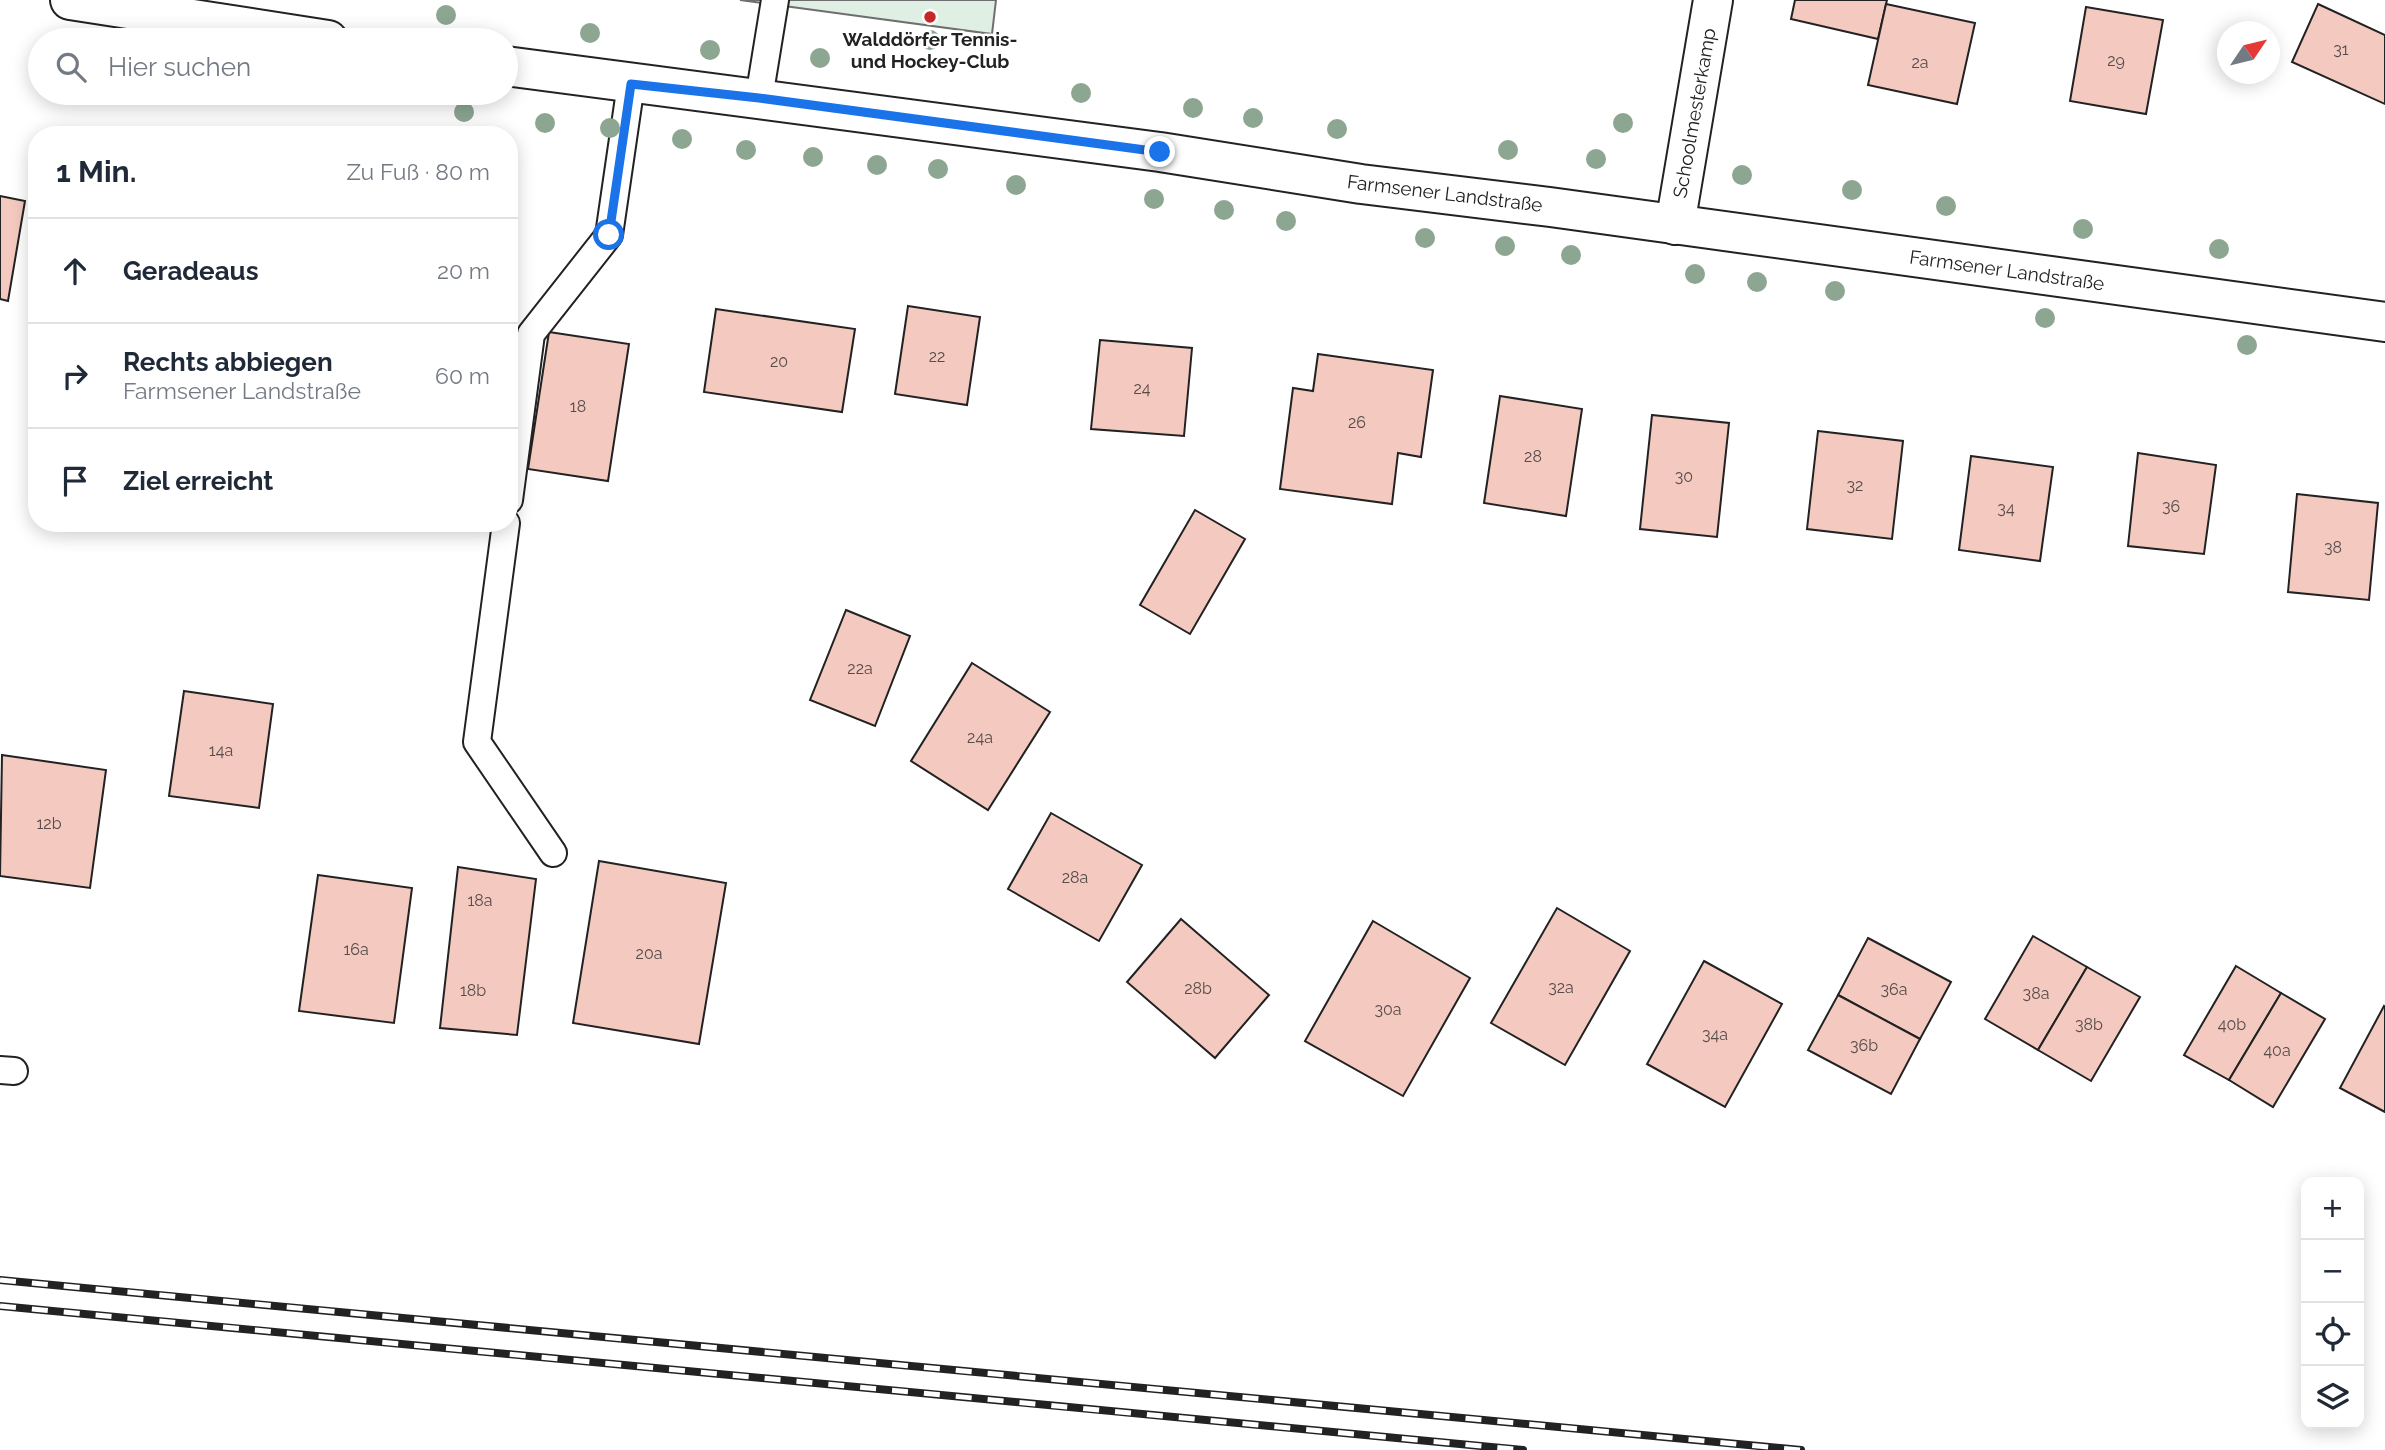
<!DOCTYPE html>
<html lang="de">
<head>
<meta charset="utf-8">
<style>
	:root { --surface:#fff; --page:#f6f6f7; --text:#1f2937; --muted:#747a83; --line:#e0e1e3 }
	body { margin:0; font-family:Raleway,sans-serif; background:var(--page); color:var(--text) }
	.controls { position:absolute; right:21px; bottom:21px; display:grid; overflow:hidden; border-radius:14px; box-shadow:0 4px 18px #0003 }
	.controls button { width:63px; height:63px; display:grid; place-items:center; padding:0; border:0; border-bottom:2px solid var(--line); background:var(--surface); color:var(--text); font:35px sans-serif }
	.compass { position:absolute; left:2217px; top:21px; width:63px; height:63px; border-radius:50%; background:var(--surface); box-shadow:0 4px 18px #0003; rotate:55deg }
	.stop { position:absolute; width:21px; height:21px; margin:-16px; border:5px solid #1a73e8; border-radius:50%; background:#fff }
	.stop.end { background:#1a73e8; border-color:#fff; box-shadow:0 2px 7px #0008 }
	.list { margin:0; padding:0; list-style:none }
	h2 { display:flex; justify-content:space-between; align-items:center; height:91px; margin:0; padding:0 28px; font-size:30px }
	h2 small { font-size:23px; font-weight:400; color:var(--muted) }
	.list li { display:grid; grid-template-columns:46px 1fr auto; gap:21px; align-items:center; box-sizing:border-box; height:105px; padding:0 28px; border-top:2px solid var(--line) }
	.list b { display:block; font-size:26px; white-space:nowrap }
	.list p { margin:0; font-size:23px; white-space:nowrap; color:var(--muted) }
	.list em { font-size:23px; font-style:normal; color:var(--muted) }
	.icon { flex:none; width:38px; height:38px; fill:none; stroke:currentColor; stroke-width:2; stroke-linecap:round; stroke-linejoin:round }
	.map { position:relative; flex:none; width:2385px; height:1450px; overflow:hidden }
	.search { position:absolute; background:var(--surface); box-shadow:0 4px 18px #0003; left:28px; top:28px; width:490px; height:77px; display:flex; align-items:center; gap:18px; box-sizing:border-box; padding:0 24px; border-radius:38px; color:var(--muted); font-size:26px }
	.panel { position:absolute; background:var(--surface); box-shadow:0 4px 18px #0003; left:28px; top:126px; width:490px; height:406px; border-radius:28px }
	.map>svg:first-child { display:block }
	.green { fill:#e0efe3; stroke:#6f6f6f; stroke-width:2 }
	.building { fill:#f3c9c0; stroke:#222; stroke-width:2 }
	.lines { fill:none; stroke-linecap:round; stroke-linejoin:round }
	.service-casing { stroke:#222; stroke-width:30 }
	.minor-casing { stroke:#222; stroke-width:42 }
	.secondary-casing { stroke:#222; stroke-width:42 }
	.service { stroke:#fff; stroke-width:26 }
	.minor { stroke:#fff; stroke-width:38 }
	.secondary { stroke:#fff; stroke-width:38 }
	.rail-casing { stroke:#222; stroke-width:8 }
	.rail { stroke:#fff; stroke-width:5; stroke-dasharray:16; stroke-linecap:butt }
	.tree { fill:#8da692 }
	.route { stroke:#1a73e8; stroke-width:9 }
	.poi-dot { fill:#c62828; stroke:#fff; stroke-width:2.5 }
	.labels { text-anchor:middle; stroke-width:5; stroke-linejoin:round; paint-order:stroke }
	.number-label { font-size:16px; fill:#564c4a }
	.poi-label { font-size:19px; font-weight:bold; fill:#222; stroke:#fff }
	.street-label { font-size:19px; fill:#222; stroke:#fff }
</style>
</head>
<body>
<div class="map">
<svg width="2385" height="1450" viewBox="0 0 2385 1450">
	<rect width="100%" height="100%" fill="#fff"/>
	<polygon class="green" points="740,0 996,0 992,34"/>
	<g class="building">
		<polygon points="1795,0 1887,0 1878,39 1791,19"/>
		<polygon points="1886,4 1975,23 1957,104 1868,85"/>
		<polygon points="2318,4 2385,35 2385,104 2292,62"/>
		<polygon points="2086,7 2163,20 2146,114 2070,101"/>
		<polygon points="0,196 25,201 8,301 0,299"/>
		<polygon points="908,306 980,317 967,405 895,394"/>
		<polygon points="716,309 855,329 842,412 704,392"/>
		<polygon points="549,332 629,344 608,481 528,469"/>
		<polygon points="1100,340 1192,348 1184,436 1091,429"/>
		<polygon points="1318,354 1433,370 1421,457 1398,453 1392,504 1280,489 1293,388 1313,391"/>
		<polygon points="1500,396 1582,409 1566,516 1484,503"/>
		<polygon points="1652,415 1729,423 1717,537 1640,529"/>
		<polygon points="1818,431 1903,441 1892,539 1807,529"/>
		<polygon points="2138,453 2216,465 2204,554 2128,546"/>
		<polygon points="1971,456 2053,467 2040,561 1959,550"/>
		<polygon points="2297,494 2378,503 2369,600 2288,592"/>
		<polygon points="1195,510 1245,539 1190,634 1140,605"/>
		<polygon points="846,610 910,636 875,726 810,700"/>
		<polygon points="972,663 1050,712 988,810 911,761"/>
		<polygon points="184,691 273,704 259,808 169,796"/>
		<polygon points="2,755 106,770 90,888 0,876"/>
		<polygon points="1051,813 1142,865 1099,941 1008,889"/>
		<polygon points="599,861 726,883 699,1044 573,1023"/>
		<polygon points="458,867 536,879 517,1035 440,1028"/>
		<polygon points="318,875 412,888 394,1023 299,1011"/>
		<polygon points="1557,908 1630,951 1565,1065 1491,1023"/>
		<polygon points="1181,919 1269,995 1215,1058 1127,982"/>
		<polygon points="1373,921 1470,978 1403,1096 1305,1041"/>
		<polygon points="2033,936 2087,967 2038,1050 1985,1019"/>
		<polygon points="1868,938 1951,982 1920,1039 1838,995"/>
		<polygon points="1704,961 1782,1004 1725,1107 1647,1064"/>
		<polygon points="2236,966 2281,993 2229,1080 2184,1055"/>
		<polygon points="2087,967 2140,997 2091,1081 2038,1050"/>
		<polygon points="2281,993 2325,1019 2273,1107 2229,1080"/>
		<polygon points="1838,995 1920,1039 1891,1094 1808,1050"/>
		<polygon points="2384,1006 2385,1007 2385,1112 2340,1088"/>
	</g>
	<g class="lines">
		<g class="service-casing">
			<g id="service">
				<polyline points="759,98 775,0"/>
				<polyline points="509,500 531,334 609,235 631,84"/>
				<polyline points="506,523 477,742 553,853"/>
				<polyline points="0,1070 14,1071"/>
			</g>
		</g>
		<g class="minor-casing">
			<polyline id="minor" points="1675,225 1713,0"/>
		</g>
		<g class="secondary-casing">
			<g id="secondary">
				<polyline points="70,0 328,40"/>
				<polyline points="506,66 1160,152 1361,184 1550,207 2385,322"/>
			</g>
		</g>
		<use href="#service" class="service"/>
		<use href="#minor" class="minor"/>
		<use href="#secondary" class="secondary"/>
		<g class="rail-casing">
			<g id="rail">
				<polyline points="0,1280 1801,1450"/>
				<polyline points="0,1306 1523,1450"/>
			</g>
		</g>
		<use href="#rail" class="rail"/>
	</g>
	<g class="tree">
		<circle cx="446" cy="15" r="10"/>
		<circle cx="590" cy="33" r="10"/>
		<circle cx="930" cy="40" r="10"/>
		<circle cx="710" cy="50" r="10"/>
		<circle cx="820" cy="58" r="10"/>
		<circle cx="1081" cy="93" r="10"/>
		<circle cx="1193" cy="108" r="10"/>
		<circle cx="464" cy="112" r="10"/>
		<circle cx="1253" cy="118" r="10"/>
		<circle cx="545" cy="123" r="10"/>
		<circle cx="1623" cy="123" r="10"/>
		<circle cx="610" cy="128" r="10"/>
		<circle cx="1337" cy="129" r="10"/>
		<circle cx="682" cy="139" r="10"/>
		<circle cx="746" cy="150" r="10"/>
		<circle cx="1508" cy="150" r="10"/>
		<circle cx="813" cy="157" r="10"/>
		<circle cx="1596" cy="159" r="10"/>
		<circle cx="877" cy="165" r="10"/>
		<circle cx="938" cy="169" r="10"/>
		<circle cx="1742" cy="175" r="10"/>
		<circle cx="1016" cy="185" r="10"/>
		<circle cx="1852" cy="190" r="10"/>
		<circle cx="1154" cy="199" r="10"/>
		<circle cx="1946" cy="206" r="10"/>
		<circle cx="1224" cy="210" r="10"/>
		<circle cx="1286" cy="221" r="10"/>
		<circle cx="2083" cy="229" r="10"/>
		<circle cx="1425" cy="238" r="10"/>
		<circle cx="1505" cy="246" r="10"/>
		<circle cx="2219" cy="249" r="10"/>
		<circle cx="1571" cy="255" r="10"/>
		<circle cx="1695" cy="274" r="10"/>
		<circle cx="1757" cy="282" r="10"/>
		<circle cx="1835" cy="291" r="10"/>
		<circle cx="2045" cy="318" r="10"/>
		<circle cx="2247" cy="345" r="10"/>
	</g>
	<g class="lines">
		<polyline class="route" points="609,235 631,84 759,98 1160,152"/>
	</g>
	<circle class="poi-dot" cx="930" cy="17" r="7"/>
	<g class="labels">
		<g class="number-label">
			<text x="2341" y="55">31</text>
			<text x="2116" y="66">29</text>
			<text x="1920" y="68">2a</text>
			<text x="937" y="362">22</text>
			<text x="779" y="367">20</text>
			<text x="1142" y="394">24</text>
			<text x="578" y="412">18</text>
			<text x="1357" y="428">26</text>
			<text x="1533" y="462">28</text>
			<text x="1684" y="482">30</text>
			<text x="1855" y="491">32</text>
			<text x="2171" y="512">36</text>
			<text x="2006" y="514">34</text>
			<text x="2333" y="553">38</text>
			<text x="860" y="674">22a</text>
			<text x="980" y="743">24a</text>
			<text x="221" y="756">14a</text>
			<text x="49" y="829">12b</text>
			<text x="1075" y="883">28a</text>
			<text x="480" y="906">18a</text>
			<text x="356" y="955">16a</text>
			<text x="649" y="959">20a</text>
			<text x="1561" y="993">32a</text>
			<text x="1198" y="994">28b</text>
			<text x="1894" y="995">36a</text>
			<text x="473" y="996">18b</text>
			<text x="2036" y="999">38a</text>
			<text x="1388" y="1015">30a</text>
			<text x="2089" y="1030">38b</text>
			<text x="2232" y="1030">40b</text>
			<text x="1715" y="1040">34a</text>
			<text x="1864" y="1051">36b</text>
			<text x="2277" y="1056">40a</text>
		</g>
		<g class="poi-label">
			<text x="930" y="46">Walddörfer Tennis-<tspan x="930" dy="22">und Hockey-Club</tspan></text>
		</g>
		<g class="street-label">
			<text transform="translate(1694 113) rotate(-80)" y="7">Schoolmesterkamp</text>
			<text transform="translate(1445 193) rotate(7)" y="7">Farmsener Landstraße</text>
			<text transform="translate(2007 270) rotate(8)" y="7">Farmsener Landstraße</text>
		</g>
	</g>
</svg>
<div class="controls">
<button>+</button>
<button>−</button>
<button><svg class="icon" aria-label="locate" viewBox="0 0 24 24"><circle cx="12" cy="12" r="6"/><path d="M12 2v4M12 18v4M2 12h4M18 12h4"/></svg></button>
<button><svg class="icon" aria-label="layers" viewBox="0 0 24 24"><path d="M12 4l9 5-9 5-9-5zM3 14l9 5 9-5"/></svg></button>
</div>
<svg class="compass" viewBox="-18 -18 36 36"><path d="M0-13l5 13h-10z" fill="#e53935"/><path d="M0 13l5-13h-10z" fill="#747a83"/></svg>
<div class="stop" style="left:609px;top:235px"></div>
<div class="stop end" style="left:1160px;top:152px"></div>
<div class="search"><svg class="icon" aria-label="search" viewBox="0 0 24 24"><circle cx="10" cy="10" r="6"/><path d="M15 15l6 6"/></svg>Hier suchen</div>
<section class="panel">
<h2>1 Min.<small>Zu Fuß · 80 m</small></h2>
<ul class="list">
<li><svg class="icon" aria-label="ahead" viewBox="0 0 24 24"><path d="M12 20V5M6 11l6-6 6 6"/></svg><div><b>Geradeaus</b></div><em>20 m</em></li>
<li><svg class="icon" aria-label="right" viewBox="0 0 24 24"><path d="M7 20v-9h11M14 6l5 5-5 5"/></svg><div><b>Rechts abbiegen</b><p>Farmsener Landstraße</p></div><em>60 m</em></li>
<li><svg class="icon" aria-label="arrive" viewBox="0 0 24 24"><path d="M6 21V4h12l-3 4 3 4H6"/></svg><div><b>Ziel erreicht</b></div></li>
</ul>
</section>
</div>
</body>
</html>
